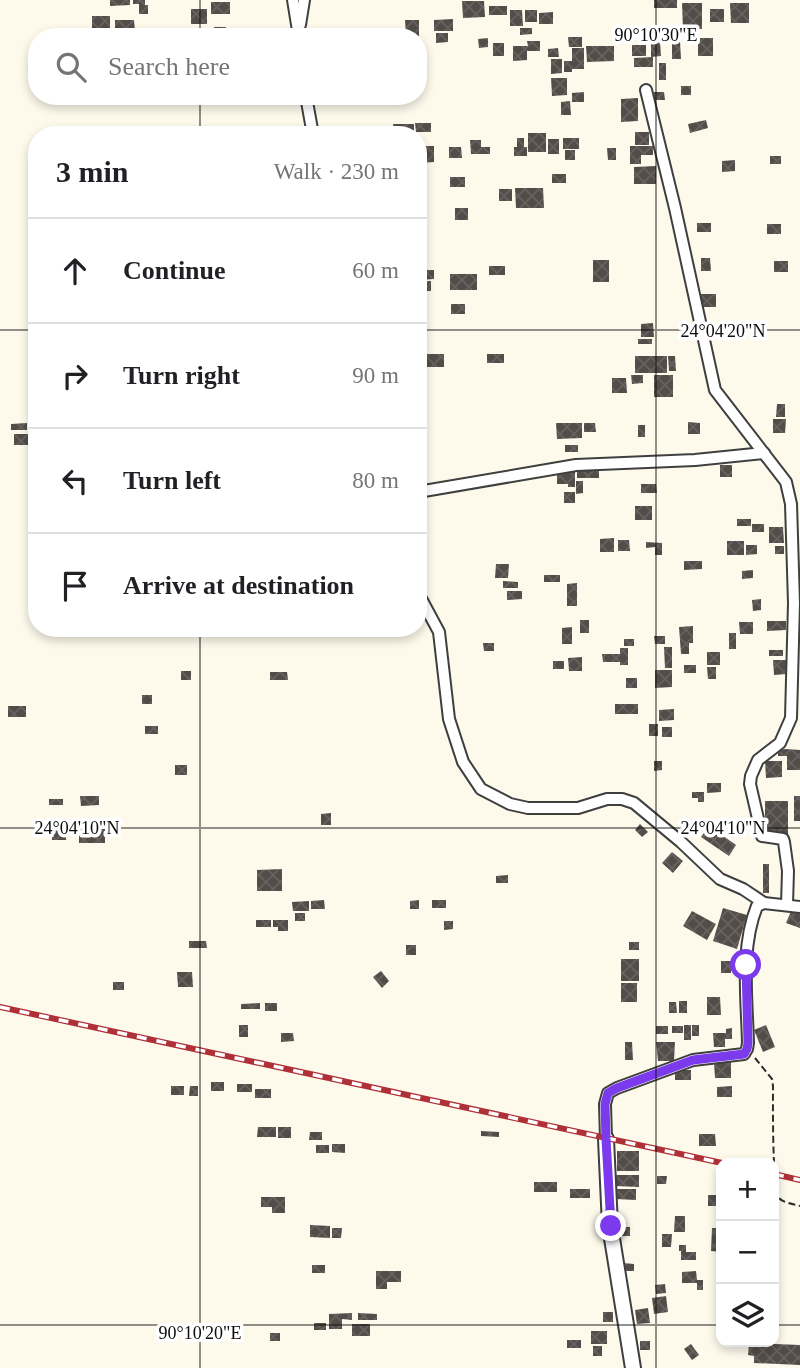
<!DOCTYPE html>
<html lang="en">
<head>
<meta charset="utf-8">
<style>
	:root { --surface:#fff; --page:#f2f2f2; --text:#202124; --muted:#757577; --line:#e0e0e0 }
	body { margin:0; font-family:Georgia,serif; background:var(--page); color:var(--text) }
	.controls { position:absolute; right:21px; bottom:21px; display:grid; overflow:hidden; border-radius:14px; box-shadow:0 4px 10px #0003 }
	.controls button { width:63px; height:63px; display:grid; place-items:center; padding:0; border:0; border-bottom:2px solid var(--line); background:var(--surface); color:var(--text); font:35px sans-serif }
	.stop { position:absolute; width:21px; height:21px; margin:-16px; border:5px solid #7c3aed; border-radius:50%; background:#fff }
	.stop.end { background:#7c3aed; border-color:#fff; box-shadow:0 2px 7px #0008 }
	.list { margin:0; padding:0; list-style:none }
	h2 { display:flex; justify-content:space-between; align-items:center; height:91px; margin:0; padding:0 28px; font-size:30px }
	h2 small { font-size:23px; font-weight:400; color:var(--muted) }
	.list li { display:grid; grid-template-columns:46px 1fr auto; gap:21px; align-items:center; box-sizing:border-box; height:105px; padding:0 28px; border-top:2px solid var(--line) }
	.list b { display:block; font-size:26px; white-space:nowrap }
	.list em { font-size:23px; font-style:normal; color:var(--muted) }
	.icon { flex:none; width:38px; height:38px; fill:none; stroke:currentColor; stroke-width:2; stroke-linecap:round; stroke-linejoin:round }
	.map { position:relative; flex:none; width:800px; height:1368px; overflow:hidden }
	.search { position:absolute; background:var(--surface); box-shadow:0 4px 10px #0003; left:28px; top:28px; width:399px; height:77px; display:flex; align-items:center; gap:18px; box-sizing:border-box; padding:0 24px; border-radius:28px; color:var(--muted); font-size:26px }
	.panel { position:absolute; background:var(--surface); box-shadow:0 4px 10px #0003; left:28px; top:126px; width:399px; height:511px; border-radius:28px }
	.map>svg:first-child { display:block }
	.building { fill:url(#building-cross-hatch) }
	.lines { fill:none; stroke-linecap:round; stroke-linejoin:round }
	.minor-casing { stroke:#3f3f3f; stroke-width:14 }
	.tertiary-casing { stroke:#3f3f3f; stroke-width:18 }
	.path { stroke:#2e2e2e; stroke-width:2; stroke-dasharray:7 3.5; stroke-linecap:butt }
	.minor { stroke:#fff; stroke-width:10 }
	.tertiary { stroke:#fff; stroke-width:14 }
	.rail-casing { stroke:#af3037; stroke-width:6 }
	.rail { stroke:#fff; stroke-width:3.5; stroke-dasharray:10; stroke-linecap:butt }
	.route { stroke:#7c3aed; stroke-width:9 }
	.ticks { fill:none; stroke:#0c0c0c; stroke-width:2; stroke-opacity:0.45 }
	.ticks-label { font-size:18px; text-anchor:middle; fill:#0c0c0c; stroke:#fff; stroke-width:7; stroke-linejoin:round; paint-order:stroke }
</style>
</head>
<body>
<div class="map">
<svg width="800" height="1368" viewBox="0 0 800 1368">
	<defs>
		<pattern id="building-cross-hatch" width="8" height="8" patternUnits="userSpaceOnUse" patternTransform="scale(1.75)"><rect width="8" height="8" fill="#534d49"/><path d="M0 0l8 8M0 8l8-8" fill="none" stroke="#67625f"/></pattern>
	</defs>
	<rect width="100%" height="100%" fill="#fdfaec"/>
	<g class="building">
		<polygon points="110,0 130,0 130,5 110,6"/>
		<polygon points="133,0 145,0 145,5 148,5 148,14 139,14 139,4 133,4"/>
		<rect x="654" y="0" width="23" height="8"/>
		<polygon points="462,1 484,1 485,17 463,18"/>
		<rect x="211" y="2" width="19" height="12"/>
		<polygon points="682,3 702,3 702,29 683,30"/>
		<polygon points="730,3 749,3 749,23 731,23"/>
		<rect x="489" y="6" width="18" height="9"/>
		<rect x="191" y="9" width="16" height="15"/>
		<rect x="710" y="9" width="14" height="13"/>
		<polygon points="510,10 522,10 523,26 510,26"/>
		<rect x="525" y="10" width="12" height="12"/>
		<polygon points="553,12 553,24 539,24 539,13"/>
		<rect x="92" y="16" width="18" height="12"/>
		<polygon points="453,19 453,31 434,31 434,20"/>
		<polygon points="115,20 134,20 135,31 115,31"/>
		<polygon points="405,20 419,20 419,37 406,37"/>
		<polygon points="214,27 226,27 227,36 214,36"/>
		<polygon points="520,28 532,28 532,34 520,35"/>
		<polygon points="436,33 448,33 448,42 436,43"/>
		<polygon points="568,37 582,37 582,47 569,47"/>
		<polygon points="488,38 488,47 479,48 478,39"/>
		<rect x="698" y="38" width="15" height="18"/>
		<polygon points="527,41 540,41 540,51 527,51 527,60 513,61 513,46 528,46"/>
		<polygon points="672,41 680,41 681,59 672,59"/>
		<polygon points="660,42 661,56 651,57 651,43"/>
		<rect x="493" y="43" width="11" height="13"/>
		<rect x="632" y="45" width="14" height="11"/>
		<polygon points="586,46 614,46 614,61 587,62"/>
		<polygon points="558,48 559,57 548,57 548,49"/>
		<polygon points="572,48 584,48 584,69 572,69 572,72 564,72 564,61 572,61"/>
		<polygon points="653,57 653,67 634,67 634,58"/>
		<polygon points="551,59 562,59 562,73 551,74"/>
		<rect x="659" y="63" width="7" height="17"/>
		<polygon points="551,78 567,78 567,95 552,96"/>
		<rect x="681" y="86" width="10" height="9"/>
		<polygon points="584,92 584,102 572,102 572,93"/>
		<polygon points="654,92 664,92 665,100 654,100"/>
		<polygon points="638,98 638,121 621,122 621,99"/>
		<polygon points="570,101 571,115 561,115 561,102"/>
		<polygon points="706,120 708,128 690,133 688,124"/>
		<polygon points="415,123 431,123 431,132 416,132"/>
		<polygon points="393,124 414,124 414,135 394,135"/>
		<rect x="375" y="129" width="17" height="6"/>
		<rect x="635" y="132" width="14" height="13"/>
		<rect x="528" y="133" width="18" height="19"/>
		<polygon points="517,138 524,138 524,147 527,147 527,156 514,156 514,147 517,147"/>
		<rect x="563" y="138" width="16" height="11"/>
		<rect x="548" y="139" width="11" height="15"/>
		<polygon points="470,140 481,140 481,147 490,147 490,154 471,154"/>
		<polygon points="418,146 434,146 434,162 418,163"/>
		<polygon points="630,146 653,146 653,155 641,155 641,164 630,164"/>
		<polygon points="449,147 461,147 462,158 449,158"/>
		<polygon points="607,148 616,148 616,160 608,160"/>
		<rect x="565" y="150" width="10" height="10"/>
		<rect x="770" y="156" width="11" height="8"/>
		<polygon points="735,160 735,171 722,172 722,161"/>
		<polygon points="656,166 656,184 634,184 634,167"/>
		<rect x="552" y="174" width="14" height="9"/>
		<rect x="450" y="177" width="15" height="10"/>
		<polygon points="515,188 543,188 544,208 516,208"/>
		<rect x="499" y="189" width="13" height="12"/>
		<rect x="455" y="208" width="13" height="12"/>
		<rect x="697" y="223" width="14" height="9"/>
		<rect x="767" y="224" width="14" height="10"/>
		<polygon points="701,258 710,258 711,271 701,271"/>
		<rect x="593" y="260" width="16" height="22"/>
		<rect x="774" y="261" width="14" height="11"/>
		<rect x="489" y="266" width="16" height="9"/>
		<polygon points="418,270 434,270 434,279 418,280"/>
		<rect x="450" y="274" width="27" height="16"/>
		<polygon points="431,281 431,291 418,291 418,282"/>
		<rect x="699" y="294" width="17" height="13"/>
		<rect x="451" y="304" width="14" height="10"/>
		<polygon points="653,323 654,337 641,337 641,324"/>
		<rect x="638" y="339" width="14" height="5"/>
		<polygon points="422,354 444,354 444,367 423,367"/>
		<rect x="487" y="354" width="17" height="9"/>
		<rect x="635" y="356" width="32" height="17"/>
		<polygon points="668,356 675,356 676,371 669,371"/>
		<polygon points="631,375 643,375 643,383 632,384"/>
		<rect x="654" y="375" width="19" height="22"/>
		<polygon points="612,378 626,378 627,393 612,393"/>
		<polygon points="777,404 785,404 785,417 776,417"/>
		<polygon points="773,419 786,419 785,433 773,433"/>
		<polygon points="688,422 700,423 700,434 688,434"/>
		<polygon points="27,423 27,430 11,430 11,424"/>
		<polygon points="556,423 582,423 582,438 557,439"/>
		<polygon points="584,423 595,423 596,432 584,432"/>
		<rect x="638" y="425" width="7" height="12"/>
		<polygon points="30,426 34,426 33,445 14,445 14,434 30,434"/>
		<rect x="565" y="445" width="13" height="7"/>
		<rect x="720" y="465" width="12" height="12"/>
		<rect x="577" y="470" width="22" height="8"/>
		<polygon points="575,471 575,487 568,487 568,484 557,484 557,472"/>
		<polygon points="576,481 583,481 583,493 576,494"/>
		<polygon points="641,484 656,484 657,493 641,493"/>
		<rect x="564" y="492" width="11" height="11"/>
		<rect x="635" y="506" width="17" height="14"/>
		<rect x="737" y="519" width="14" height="7"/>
		<rect x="752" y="524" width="12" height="8"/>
		<polygon points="769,527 783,527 784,543 769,543"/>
		<polygon points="614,538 614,552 600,552 600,539"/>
		<polygon points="618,540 629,540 630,551 618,551"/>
		<rect x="727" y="541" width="17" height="14"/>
		<polygon points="646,542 662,543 662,555 655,555 655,547 646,548"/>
		<polygon points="746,545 757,545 757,554 746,555"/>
		<rect x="775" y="546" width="9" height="8"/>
		<polygon points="684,561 702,561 702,569 684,570"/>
		<polygon points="496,564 509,564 508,578 495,578"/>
		<polygon points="753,570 753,578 742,579 742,571"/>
		<rect x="544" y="575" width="16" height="7"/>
		<polygon points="503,581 518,582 518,588 503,588"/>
		<polygon points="577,583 577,606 567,606 567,584"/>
		<polygon points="507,591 522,591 522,599 507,600"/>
		<polygon points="761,599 761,610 753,611 752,600"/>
		<rect x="580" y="620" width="9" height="13"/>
		<polygon points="767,621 786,621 786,630 767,631"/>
		<polygon points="739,622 753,622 753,634 740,634"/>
		<polygon points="693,626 693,643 689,643 689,654 681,654 679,627"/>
		<polygon points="572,627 572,644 562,644 562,628"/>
		<rect x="729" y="633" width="7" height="16"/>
		<polygon points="654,636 665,636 665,644 655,644"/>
		<rect x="624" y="639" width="10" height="7"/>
		<polygon points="483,643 494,643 494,651 484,651"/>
		<polygon points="664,647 672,647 672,668 665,668"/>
		<polygon points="620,648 628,648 628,665 620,665 620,662 603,662 602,654 620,654"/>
		<rect x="769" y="650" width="14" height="6"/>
		<rect x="707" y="652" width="13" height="13"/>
		<polygon points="582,657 582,671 569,671 568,658"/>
		<polygon points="773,660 787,660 787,674 774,675"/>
		<rect x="553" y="661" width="11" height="8"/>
		<rect x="684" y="665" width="12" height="8"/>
		<polygon points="707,667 716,667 716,679 708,679"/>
		<polygon points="655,670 672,670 672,687 655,688"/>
		<rect x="181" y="671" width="10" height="9"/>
		<polygon points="270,672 287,672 288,680 270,680"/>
		<rect x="626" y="678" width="11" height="10"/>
		<rect x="142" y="695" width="10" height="9"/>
		<rect x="615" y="704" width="23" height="10"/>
		<rect x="8" y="706" width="18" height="11"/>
		<polygon points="674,709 674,720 659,721 659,710"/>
		<rect x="649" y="724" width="9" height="12"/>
		<rect x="145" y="726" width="13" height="8"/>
		<rect x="662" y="727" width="10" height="10"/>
		<polygon points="786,749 800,750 800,770 787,770 787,756 778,756 778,750"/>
		<polygon points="654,761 662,761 662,770 654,771"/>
		<polygon points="765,761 782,761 782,777 766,778"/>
		<rect x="175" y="765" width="12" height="10"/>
		<polygon points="707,783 721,783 721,792 707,793"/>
		<polygon points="692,792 704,792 704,802 698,802 698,798 692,798"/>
		<polygon points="80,796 99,796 99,805 81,806"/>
		<rect x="794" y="796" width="6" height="25"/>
		<rect x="49" y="799" width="14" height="6"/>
		<rect x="765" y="801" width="23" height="33"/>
		<polygon points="331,813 331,825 321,825 321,814"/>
		<rect x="79" y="820" width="26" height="23"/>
		<polygon points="640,824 648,832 642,837 635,830"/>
		<polygon points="709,826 736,845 729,856 701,837"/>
		<polygon points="66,829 66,840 52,840 52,830"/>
		<polygon points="672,852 683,861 673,873 662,863"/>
		<rect x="763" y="864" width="6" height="29"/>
		<polygon points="282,869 282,891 257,891 257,870"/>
		<polygon points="508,875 508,883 496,883 496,876"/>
		<polygon points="324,900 325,909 311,909 311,901"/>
		<polygon points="419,900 419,909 410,909 410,901"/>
		<rect x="432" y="900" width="14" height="8"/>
		<polygon points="309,901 309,911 293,911 292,902"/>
		<polygon points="723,908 747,915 737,949 713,941"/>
		<polygon points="792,909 800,912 800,928 786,923"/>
		<polygon points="692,911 716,924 707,940 683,926"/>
		<rect x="295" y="913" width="10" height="8"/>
		<rect x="256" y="920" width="15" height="7"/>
		<polygon points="273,920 288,920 288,931 278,931 278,927 273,927"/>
		<polygon points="444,921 453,921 453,929 444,930"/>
		<polygon points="189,941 206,941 207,948 189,948"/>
		<rect x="629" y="942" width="10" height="8"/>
		<rect x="406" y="945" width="10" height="10"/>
		<rect x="621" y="959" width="18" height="22"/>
		<rect x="721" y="961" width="10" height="12"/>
		<polygon points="381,971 389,981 382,988 373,977"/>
		<polygon points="177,972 192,972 193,987 178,987"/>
		<rect x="113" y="982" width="11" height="8"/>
		<rect x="621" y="983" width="16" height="19"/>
		<polygon points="707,997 720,997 721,1015 707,1015"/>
		<rect x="679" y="1001" width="8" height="12"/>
		<polygon points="669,1002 676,1002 677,1013 669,1013"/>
		<polygon points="260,1003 260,1009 241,1009 241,1004"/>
		<rect x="265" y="1003" width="12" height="8"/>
		<rect x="239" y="1025" width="9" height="12"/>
		<rect x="684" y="1025" width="7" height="15"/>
		<rect x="692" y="1025" width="7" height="11"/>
		<polygon points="766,1025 775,1047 763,1052 754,1030"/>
		<rect x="656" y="1026" width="12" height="8"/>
		<rect x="672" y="1026" width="11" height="7"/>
		<polygon points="732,1028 732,1039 725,1039 725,1047 714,1047 713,1033 726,1033 726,1029"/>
		<polygon points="281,1033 293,1033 294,1041 281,1042"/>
		<polygon points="625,1042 632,1042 633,1060 625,1060"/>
		<polygon points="656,1042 675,1042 674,1061 658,1061"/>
		<polygon points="714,1062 731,1062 731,1078 715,1078"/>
		<rect x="675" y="1070" width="16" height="10"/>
		<rect x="211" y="1082" width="13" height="9"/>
		<rect x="237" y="1084" width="15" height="8"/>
		<rect x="171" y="1086" width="13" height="9"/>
		<polygon points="190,1086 198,1086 198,1096 189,1096"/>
		<polygon points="732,1086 732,1097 717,1097 717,1087"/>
		<rect x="255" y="1089" width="16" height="9"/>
		<polygon points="258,1127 276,1127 276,1137 257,1137"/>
		<rect x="278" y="1127" width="13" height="11"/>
		<polygon points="481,1131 499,1132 499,1137 481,1136"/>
		<polygon points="310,1132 322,1132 322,1140 309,1140"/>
		<polygon points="699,1134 715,1134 716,1146 699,1146"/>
		<polygon points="332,1144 345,1144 345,1153 332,1152"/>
		<rect x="316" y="1145" width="13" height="8"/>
		<rect x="617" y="1151" width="22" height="20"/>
		<polygon points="614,1175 639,1175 639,1187 614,1186"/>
		<polygon points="657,1176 667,1176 666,1184 657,1184"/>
		<rect x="534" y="1182" width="23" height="10"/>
		<rect x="570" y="1189" width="20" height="9"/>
		<polygon points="615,1189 636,1189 636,1200 615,1199"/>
		<rect x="708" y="1195" width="11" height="11"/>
		<polygon points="261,1197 285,1197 285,1213 272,1213 272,1207 261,1207"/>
		<polygon points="675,1216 685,1216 685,1232 674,1232"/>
		<polygon points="310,1225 330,1226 330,1238 310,1237"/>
		<rect x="620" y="1227" width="10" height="9"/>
		<polygon points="332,1228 342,1228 341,1238 332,1238"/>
		<polygon points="712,1228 721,1228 721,1252 711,1251"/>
		<polygon points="662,1234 672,1234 671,1247 662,1247"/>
		<polygon points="679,1245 686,1245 686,1252 696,1252 696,1260 681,1260 681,1251 679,1251"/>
		<polygon points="623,1263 634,1264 634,1271 623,1271"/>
		<rect x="312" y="1265" width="13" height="8"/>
		<polygon points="376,1271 401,1271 401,1282 387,1282 387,1289 376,1289"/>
		<polygon points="696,1271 697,1280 703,1280 703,1290 697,1290 697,1283 682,1283 682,1272"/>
		<polygon points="665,1284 666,1293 656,1294 655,1285"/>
		<polygon points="666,1296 668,1312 654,1314 652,1298"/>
		<polygon points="648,1308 650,1323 637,1324 635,1310"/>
		<rect x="603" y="1312" width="10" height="10"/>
		<polygon points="352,1313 352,1320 342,1319 342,1329 329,1329 329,1314"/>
		<polygon points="358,1313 377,1314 377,1320 358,1320"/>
		<rect x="314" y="1323" width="12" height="7"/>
		<rect x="352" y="1324" width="18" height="12"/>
		<rect x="591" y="1331" width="16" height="13"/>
		<rect x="270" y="1333" width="10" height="8"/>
		<rect x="567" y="1340" width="14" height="8"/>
		<rect x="640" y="1341" width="10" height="9"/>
		<polygon points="749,1343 800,1345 800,1365 754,1363 754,1356 748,1355"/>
		<polygon points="691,1344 699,1355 692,1360 684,1349"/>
		<rect x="593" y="1346" width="9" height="10"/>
	</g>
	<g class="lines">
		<g class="minor-casing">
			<g id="minor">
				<polyline points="293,0 299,37"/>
				<polyline points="300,25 304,0"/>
				<polyline points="646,90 675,208 715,390 786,482 791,504 794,603 791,718 780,743 758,760 751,776 750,784 762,836 783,839 784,842 788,871 787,904"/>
				<polyline points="306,96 313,135"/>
				<polyline points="418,492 576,465 695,460 764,453"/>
				<polyline points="418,593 439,632 449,719 463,762 481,789 510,804 528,808 578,808 607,799 622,799 634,803 681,842 720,879 743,889 764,903"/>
				<path d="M 606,1139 L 605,1104 L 608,1093 L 617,1088 L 693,1060 L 744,1054 L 747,1049 L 748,1043 C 747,999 740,948 757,906 L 764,903 L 800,907"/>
			</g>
		</g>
		<g class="tertiary-casing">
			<polyline id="tertiary" points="606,1139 610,1226 633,1368"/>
		</g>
		<path class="path" d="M 755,1058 L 772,1079 L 773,1086 C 773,1103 772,1188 779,1198 C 783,1203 794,1204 800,1206"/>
		<use href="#minor" class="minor"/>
		<use href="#tertiary" class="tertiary"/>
		<g class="rail-casing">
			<g id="rail">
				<polyline points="0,1007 722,1163"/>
				<polyline points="774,1174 800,1180"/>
			</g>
		</g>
		<use href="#rail" class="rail"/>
	</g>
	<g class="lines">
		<polyline class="route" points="611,1226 606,1139 605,1104 608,1093 617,1088 693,1060 744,1054 747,1049 748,1043 746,965"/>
	</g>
	<path class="ticks" d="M 200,0 L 200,37M 656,0 L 656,1368M 200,96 L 200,135M 0,330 L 37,330M 418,330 L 800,330M 200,628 L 200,1368M 0,828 L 800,828M 0,1325 L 721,1325M 774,1325 L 800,1325"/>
	<g class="ticks-label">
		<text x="656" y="41">90°10'30"E</text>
		<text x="723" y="337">24°04'20"N</text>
		<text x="77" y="834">24°04'10"N</text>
		<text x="723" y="834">24°04'10"N</text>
		<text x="200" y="1339">90°10'20"E</text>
	</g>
</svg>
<div class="controls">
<button>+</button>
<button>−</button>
<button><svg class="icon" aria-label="layers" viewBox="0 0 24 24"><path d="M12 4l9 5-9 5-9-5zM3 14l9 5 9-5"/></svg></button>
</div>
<div class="stop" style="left:746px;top:965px"></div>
<div class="stop end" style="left:611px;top:1226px"></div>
<div class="search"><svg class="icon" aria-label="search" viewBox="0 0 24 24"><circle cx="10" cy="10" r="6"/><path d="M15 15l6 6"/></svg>Search here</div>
<section class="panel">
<h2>3 min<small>Walk · 230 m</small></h2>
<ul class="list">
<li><svg class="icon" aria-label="ahead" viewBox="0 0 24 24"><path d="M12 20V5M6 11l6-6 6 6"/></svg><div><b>Continue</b></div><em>60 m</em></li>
<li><svg class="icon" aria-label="right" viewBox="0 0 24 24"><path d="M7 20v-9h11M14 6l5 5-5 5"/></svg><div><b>Turn right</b></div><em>90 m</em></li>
<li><svg class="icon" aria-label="left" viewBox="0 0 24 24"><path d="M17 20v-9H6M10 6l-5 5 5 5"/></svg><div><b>Turn left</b></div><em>80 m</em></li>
<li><svg class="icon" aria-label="arrive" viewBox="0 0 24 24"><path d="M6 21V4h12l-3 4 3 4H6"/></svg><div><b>Arrive at destination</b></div></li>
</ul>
</section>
</div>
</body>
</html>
